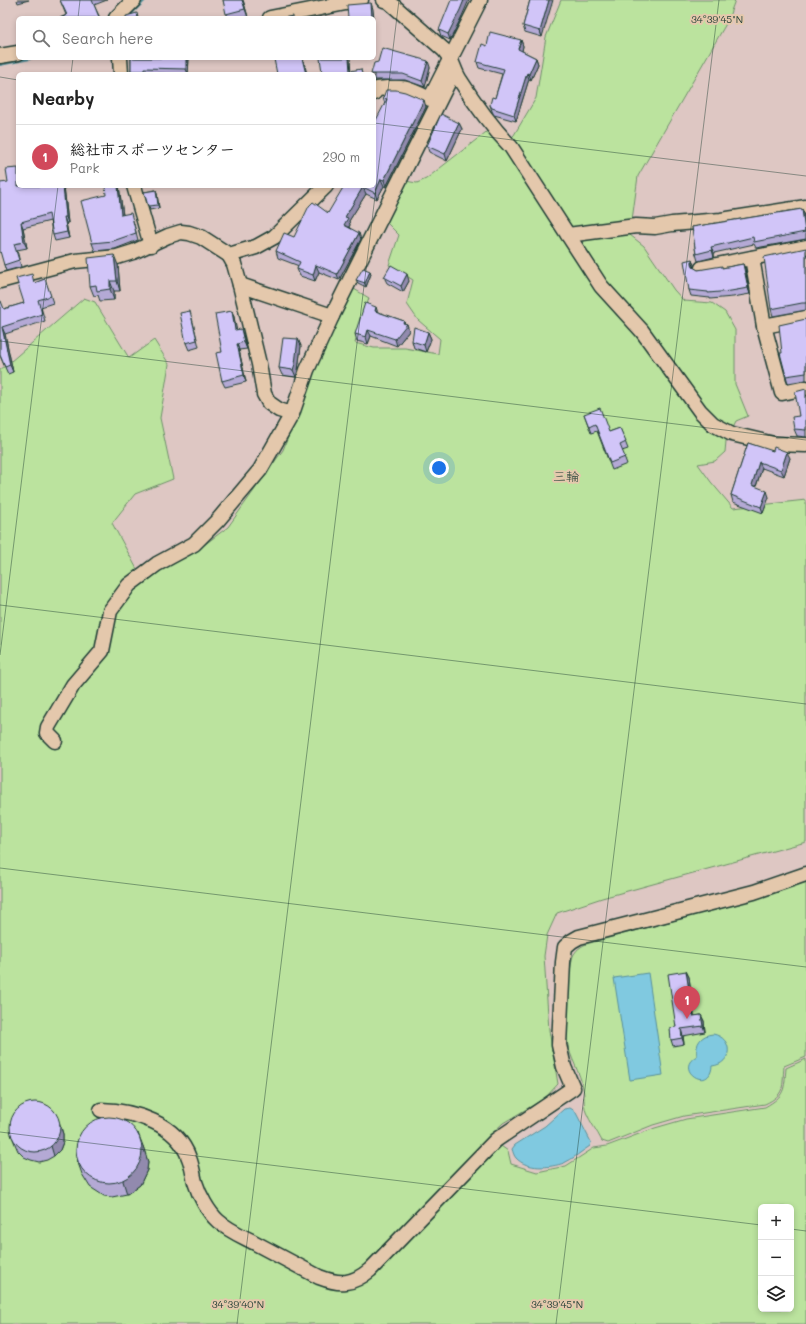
<!DOCTYPE html>
<html lang="en">
<head>
<meta charset="utf-8">
<style>
	:root { --surface:#fff; --page:#f6f6f6; --text:#222; --muted:#767676; --line:#e0e0e0; --accent:#d1495b }
	body { margin:0; font-family:Mali,"Klee One",sans-serif; background:var(--page); color:var(--text) }
	.controls { position:absolute; right:12px; bottom:12px; display:grid; overflow:hidden; border-radius:6px; box-shadow:0 2px 6px #0003 }
	.controls button { width:36px; height:36px; display:grid; place-items:center; padding:0; border:0; border-bottom:1px solid var(--line); background:var(--surface); color:var(--text); font:20px sans-serif }
	.you { position:absolute; left:439px; top:468px; width:14px; height:14px; margin:-10px; border:3px solid #fff; border-radius:50%; background:#1a73e8; box-shadow:0 0 0 6px #1a73e833 }
	.badge { display:grid; place-items:center; width:26px; height:26px; border-radius:50%; background:var(--accent); color:#fff; font-size:13px; font-weight:700 }
	.pin { position:absolute; translate:-50% -33px; filter:drop-shadow(0 1px 2px #0008) }
	.pin::after { content:''; position:absolute; top:21px; width:14px; height:12px; background:inherit; clip-path:polygon(0 0,100% 0,50% 100%) }
	.list { margin:0; padding:0; list-style:none }
	h2 { display:flex; justify-content:space-between; align-items:center; height:52px; margin:0; padding:0 16px; font-size:17px }
	h2 small { font-size:13px; font-weight:400; color:var(--muted) }
	.list li { display:grid; grid-template-columns:26px 1fr auto; gap:12px; align-items:center; box-sizing:border-box; height:64px; padding:0 16px; border-top:1px solid var(--line) }
	.list b { display:block; font-size:15px; white-space:nowrap }
	.list p { margin:0; font-size:13px; white-space:nowrap; color:var(--muted) }
	.list em { font-size:13px; font-style:normal; color:var(--muted) }
	.icon { flex:none; width:22px; height:22px; fill:none; stroke:currentColor; stroke-width:2; stroke-linecap:round; stroke-linejoin:round }
	.map { position:relative; flex:none; width:806px; height:1324px; overflow:hidden }
	.search { position:absolute; background:var(--surface); box-shadow:0 2px 6px #0003; left:16px; top:16px; width:360px; height:44px; display:flex; align-items:center; gap:10px; box-sizing:border-box; padding:0 14px; border-radius:6px; color:var(--muted); font-size:15px }
	.panel { position:absolute; background:var(--surface); box-shadow:0 2px 6px #0003; left:16px; top:72px; width:360px; height:116px; border-radius:6px }
	.map>svg:first-child { display:block }
	.green { fill:#bbe39e; stroke:#6d9069; fill-rule:evenodd }
	.water { fill:#80c9e0; stroke:#59919b }
	.lines { fill:none; stroke-linecap:round; stroke-linejoin:round }
	.stream { stroke:#59919b; stroke-width:4 }
	.minor-casing { stroke:#1f3d34; stroke-width:17 }
	.minor { stroke:#e4c8ac; stroke-width:14 }
	.wall { fill:#b4a9d5; stroke:#1f3d34 }
	.shaded-wall { fill:#928aae; stroke:#1f3d34 }
	.building { fill:#d1c5f8; stroke:#1f3d34 }
	.ticks { fill:none; stroke:#1f3d34; stroke-width:1; stroke-opacity:0.45 }
	.labels { text-anchor:middle; stroke-width:4; stroke-linejoin:round; paint-order:stroke }
	.quarter-label { font-size:13px; fill:#1f3d34; stroke:#e4c8ac }
	.ticks-label { font-size:10px; text-anchor:middle; fill:#1f3d34; stroke:#e4c8ac; stroke-width:4; stroke-linejoin:round; paint-order:stroke }
</style>
</head>
<body>
<div class="map">
<svg width="806" height="1324" viewBox="0 0 806 1324">
	<rect width="100%" height="100%" fill="#dec7c3"/>
	<filter id="ink" filterUnits="userSpaceOnUse"><feTurbulence type="fractalNoise" baseFrequency=".025" numOctaves="2"/><feDisplacementMap in="SourceGraphic" scale="8" xChannelSelector="R" yChannelSelector="G"/><feConvolveMatrix kernelMatrix="1 2 1 2 8 2 1 2 1" color-interpolation-filters="sRGB"/></filter>
	<g filter="url(#ink)">
		<g class="green">
			<path d="M 561,0 L 735,0 L 727,22 L 638,176 L 630,235 L 644,246 L 674,290 L 684,301 L 712,303 L 725,312 L 735,330 L 735,384 L 748,416 L 736,421 L 726,441 L 725,452 L 715,461 L 698,464 L 711,482 L 733,508 L 806,500 L 806,842 L 602,898 L 557,913 L 547,935 L 544,956 L 549,1030 L 558,1084 L 545,1098 L 503,1123 L 488,1137 L 508,1151 L 511,1164 L 537,1172 L 566,1166 L 594,1148 L 607,1146 L 655,1128 L 686,1119 L 765,1107 C 786,1095 784,1090 786,1068 L 806,1059 L 806,1324 L 0,1324 L 0,370 L 10,362 L 84,298 L 95,302 L 129,358 L 154,340 L 169,364 L 160,418 L 173,479 L 135,494 L 112,523 L 138,571 L 174,548 L 196,551 L 228,527 L 283,450 L 334,321 L 354,289 L 369,298 L 355,343 L 374,348 L 405,348 L 438,354 L 440,339 L 418,320 L 407,304 L 413,280 L 389,265 L 399,235 L 385,221 L 405,181 L 417,183 L 426,179 L 490,129 L 504,145 L 514,135 L 536,98 L 546,37 ZM 761,1207 L 791,1207 L 791,1309 L 761,1309 Z"/>
			<path d="M 806,882 L 806,1057 L 784,1066 C 782,1087 786,1094 765,1104 L 684,1116 L 653,1125 L 608,1143 L 602,1141 C 597,1131 590,1122 586,1112 C 583,1103 585,1096 583,1088 C 580,1072 570,1058 567,1041 C 564,1029 569,968 573,956 C 576,950 580,947 586,944 L 691,916 Z"/>
		</g>
		<g class="water">
			<polygon points="648,973 663,1075 630,1080 614,978"/>
			<path d="M 713,1034 C 734,1038 733,1064 712,1066 C 710,1094 672,1069 697,1056 C 695,1043 701,1035 713,1034 Z"/>
			<path d="M 570,1108 L 575,1111 L 591,1142 L 590,1146 C 582,1151 573,1159 564,1163 C 550,1168 527,1170 516,1158 C 514,1156 513,1152 512,1149 L 515,1145 L 545,1126 L 564,1109 Z"/>
		</g>
		<g class="lines">
			<g class="stream">
				<polyline points="126,18 144,0"/>
				<polyline points="0,64 30,58"/>
			</g>
			<g class="minor-casing">
				<g id="minor">
					<path d="M 384,0 L 388,1 L 395,7 L 444,50 C 454,61 453,70 460,80 C 475,104 492,127 511,147 L 601,286 L 642,331 L 700,411 L 713,424 L 732,434 L 774,444 L 806,445"/>
					<polyline points="116,18 134,0"/>
					<polyline points="270,18 361,0"/>
					<polyline points="0,56 18,53"/>
					<polyline points="120,58 121,74"/>
					<path d="M 374,93 L 377,89 C 403,86 406,87 430,99 L 480,0"/>
					<polyline points="134,186 151,245"/>
					<polyline points="568,235 636,226 655,227 672,224 721,220 806,207"/>
					<polyline points="229,255 234,264 240,285 259,364 264,394 269,403 279,410 292,414"/>
					<polyline points="752,258 764,326 806,318"/>
					<polyline points="702,268 806,247"/>
					<polyline points="0,281 75,261 117,257 133,252 168,236 181,232 189,233 201,237 229,255 256,247 274,237 326,186"/>
					<polyline points="240,285 332,316"/>
					<polyline points="764,326 782,393 806,388"/>
					<polyline points="55,741 47,733 48,727 73,685 102,651 110,611 129,585 157,564 194,544 218,520 260,470 292,414 307,370 332,316 451,77 451,58"/>
					<path d="M 101,1110 C 134,1111 177,1123 189,1158 C 192,1165 193,1174 195,1182 C 199,1195 208,1212 218,1221 C 229,1231 244,1237 257,1244 C 278,1255 298,1266 319,1277 C 340,1285 352,1285 370,1270 L 496,1140 L 573,1088 L 564,1067 L 559,1045 L 563,962 L 565,947 L 572,941 L 579,937 L 754,892 L 806,874"/>
				</g>
			</g>
			<use href="#minor" class="minor"/>
		</g>
		<g class="wall">
			<polygon points="17,0 29,0 18,3"/>
			<polygon points="60,0 107,0 94,5 100,18 60,18 66,15"/>
			<polygon points="223,0 243,0 248,17 243,18 228,18"/>
			<polygon points="530,0 542,37 525,32 523,26"/>
			<polygon points="462,16 450,40 441,36 439,30"/>
			<polygon points="521,40 523,46 522,51 536,58 538,64 531,80 529,79 516,121 494,115 492,111 490,105 495,98 502,74 479,68 477,62 487,46"/>
			<polygon points="131,58 189,58 188,74 146,73 147,74 132,74 131,71"/>
			<polygon points="430,67 425,87 405,80 374,80 374,74 371,74"/>
			<polygon points="383,98 426,107 386,187 384,186 377,199 366,194 349,221 350,225 349,227 361,239 339,280 319,272 315,281 300,276 297,269 299,266 278,258 276,251 294,237 328,213 349,189 374,186 385,104"/>
			<polygon points="459,123 462,129 447,161 429,152 427,146"/>
			<polygon points="8,182 18,186 64,186 68,223 66,223 69,238 55,241 53,235 50,221 23,228 27,248 17,250 21,267 6,271 4,265"/>
			<polygon points="119,186 123,215 133,220 138,240 115,249 95,251 92,243 106,195"/>
			<polygon points="156,190 157,194 159,208 150,210 144,192"/>
			<polygon points="802,209 805,216 806,226 806,239 756,248 754,244 714,253 714,257 698,261 696,254 692,227"/>
			<polygon points="806,248 806,310 773,316 771,309"/>
			<polygon points="743,264 745,269 750,294 733,297 710,299 710,298 691,296 689,290 694,265 694,268 698,270 722,268"/>
			<polygon points="118,265 120,291 114,291 114,300 100,301 98,295 94,296 90,286"/>
			<polygon points="370,271 371,274 366,287 358,283 356,280"/>
			<polygon points="384,277 409,281 403,292 387,283"/>
			<polygon points="45,279 53,303 41,307 45,321 5,334 13,372 8,374 0,356 0,301 4,309 24,303 35,283"/>
			<polygon points="232,311 234,317 236,330 243,335 247,349 239,350 246,382 225,387 222,381 222,352"/>
			<polygon points="378,312 404,321 404,323 407,324 409,331 397,346 371,336 368,344 357,341 355,334"/>
			<polygon points="192,318 199,347 189,350 186,343"/>
			<polygon points="806,319 806,380 788,383 786,376 782,353"/>
			<polygon points="428,332 431,339 426,352 414,348 412,341"/>
			<polygon points="298,339 301,346 298,370 296,377 282,375 279,368"/>
			<polygon points="806,389 806,437 797,436 794,429 799,416"/>
			<polygon points="584,414 609,432 620,428 628,449 622,451 627,464 612,470 597,431 591,433"/>
			<polygon points="748,443 790,458 784,476 762,468 756,487 769,497 763,513 733,502 731,495"/>
			<polygon points="686,971 689,977 694,1016 701,1015 704,1021 705,1032 683,1036 684,1044 673,1046 671,1040 676,1027"/>
			<polygon points="61,1127 63,1134 63,1142 60,1150 54,1156 47,1160 39,1162 31,1160 24,1157 18,1151 15,1144 11,1134"/>
			<polygon points="143,1146 148,1162 147,1170 140,1185 127,1194 112,1197 104,1196 90,1187 82,1174 77,1160"/>
		</g>
		<g class="shaded-wall">
			<polygon points="242,0 243,0 248,17 245,9"/>
			<polygon points="464,0 469,0 462,16 450,40 448,34"/>
			<polygon points="549,0 553,0 542,37 540,31"/>
			<polygon points="371,3 373,9 374,18 372,18"/>
			<polygon points="521,40 523,46 521,56 518,49"/>
			<polygon points="186,58 189,58 188,74 186,69"/>
			<polygon points="302,58 303,58 307,74 306,74"/>
			<polygon points="349,58 350,58 351,74 350,71"/>
			<polygon points="536,58 538,64 531,80 529,74"/>
			<polygon points="428,61 430,67 425,87 422,81"/>
			<polygon points="527,73 529,79 516,121 514,115"/>
			<polygon points="424,100 426,107 386,187 384,180"/>
			<polygon points="459,123 462,129 447,161 445,154"/>
			<polygon points="381,179 384,186 377,199 375,193"/>
			<polygon points="63,186 64,186 68,223 66,217"/>
			<polygon points="118,186 119,186 124,223 121,215"/>
			<polygon points="363,187 366,194 349,221 350,225 346,231 344,225 345,217"/>
			<polygon points="156,190 157,194 159,208 158,205"/>
			<polygon points="802,209 805,216 806,226 806,234"/>
			<polygon points="64,217 66,223 69,238 67,232"/>
			<polygon points="21,222 23,228 27,248 24,242"/>
			<polygon points="359,233 361,239 339,280 337,274"/>
			<polygon points="711,247 714,253 714,257 712,250"/>
			<polygon points="114,255 118,265 120,291 117,281"/>
			<polygon points="692,259 694,265 694,269 692,263"/>
			<polygon points="743,264 745,269 750,294 748,288"/>
			<polygon points="316,265 319,272 315,281 313,275"/>
			<polygon points="370,271 371,274 366,287 365,283"/>
			<polygon points="407,274 409,281 403,292 401,286"/>
			<polygon points="110,281 114,291 114,300 110,289"/>
			<polygon points="376,307 378,313 375,311"/>
			<polygon points="232,311 234,317 238,336 235,330"/>
			<polygon points="404,321 405,326 407,324 409,331 397,346 395,339"/>
			<polygon points="2,327 5,334 13,372 10,365"/>
			<polygon points="241,329 243,335 247,349 244,342"/>
			<polygon points="368,330 371,336 368,344 366,337"/>
			<polygon points="428,332 431,339 426,352 424,345"/>
			<polygon points="298,339 301,346 298,370 296,377 293,370"/>
			<polygon points="237,344 239,350 246,382 244,375"/>
			<polygon points="787,452 790,458 784,476 781,470"/>
			<polygon points="759,462 762,468 754,492 752,485"/>
			<polygon points="767,491 769,497 763,513 761,507"/>
			<polygon points="686,971 689,977 695,1022 693,1016"/>
			<polygon points="701,1015 704,1021 705,1032 703,1026"/>
			<polygon points="681,1029 683,1036 684,1044 682,1038"/>
			<polygon points="57,1117 63,1134 63,1142 60,1150 54,1156 51,1146"/>
			<polygon points="138,1133 143,1146 148,1162 147,1170 140,1185 127,1194 123,1181"/>
		</g>
		<g class="building">
			<polygon points="60,0 92,0 99,17 97,18 60,18 67,15"/>
			<polygon points="223,0 242,0 245,9 226,14"/>
			<polygon points="451,0 464,0 460,10 448,34 439,30"/>
			<polygon points="530,0 549,0 540,31 523,26"/>
			<polygon points="371,3 372,18 348,18 347,5"/>
			<polygon points="137,13 138,18 126,18 126,16"/>
			<polygon points="293,16 293,18 282,18"/>
			<polygon points="327,17 327,18 319,18"/>
			<polygon points="490,32 521,40 518,49 536,58 529,74 527,73 514,115 492,108 490,105 492,97 495,98 504,69 477,62 482,44 487,46"/>
			<polygon points="382,48 428,61 422,81 403,74 371,74 374,63 378,62"/>
			<polygon points="131,58 186,58 186,69 144,68 144,71 131,71"/>
			<polygon points="279,58 302,58 306,74 277,74 274,59"/>
			<polygon points="320,58 349,58 350,71 361,69 362,74 313,74 322,72"/>
			<polygon points="386,90 396,90 405,92 424,100 384,180 381,179 375,193 363,187 345,217 348,218 344,225 359,233 337,274 316,265 313,275 297,269 300,262 276,251 284,233 294,237 309,206 313,202 328,213 344,186 349,189 351,186 374,186 374,124 387,99 383,98"/>
			<polygon points="441,114 459,123 445,154 427,146"/>
			<polygon points="18,168 18,186 63,186 66,217 64,217 67,232 53,235 49,214 21,222 24,242 14,244 19,260 4,265 0,251 0,183 8,182 6,169"/>
			<polygon points="105,186 118,186 121,215 131,213 136,233 113,241 92,243 81,201 106,195"/>
			<polygon points="156,190 158,205 148,206 144,192"/>
			<polygon points="802,209 805,232 754,242 753,237 711,247 712,250 696,254 692,227"/>
			<polygon points="806,248 806,303 802,303 771,309 764,257"/>
			<polygon points="114,255 117,281 110,281 110,289 97,291 96,285 90,286 88,258"/>
			<polygon points="692,259 692,263 693,267 698,270 722,266 722,268 743,264 748,288 731,291 708,293 708,292 689,290 684,261"/>
			<polygon points="391,265 407,274 401,286 384,277"/>
			<polygon points="363,268 370,271 365,283 356,280"/>
			<polygon points="32,274 34,283 45,279 51,296 38,300 42,314 2,327 10,365 5,367 0,355 0,301 1,301 4,309 24,303 16,278"/>
			<polygon points="365,303 376,307 375,311 404,321 403,323 407,324 395,339 368,330 366,337 355,334"/>
			<polygon points="190,311 197,340 186,343 180,313"/>
			<polygon points="232,311 235,330 241,329 244,342 237,344 244,375 222,381 216,353 222,352 215,314"/>
			<polygon points="806,319 806,373 786,376 780,353 782,353 779,325"/>
			<polygon points="414,327 428,332 424,345 412,341"/>
			<polygon points="283,338 298,339 295,364 293,370 279,368"/>
			<polygon points="806,389 806,430 794,429 792,417 799,416 795,392"/>
			<polygon points="600,408 609,432 620,428 626,442 620,445 625,457 610,463 595,424 589,427 584,414"/>
			<polygon points="748,443 773,451 774,447 787,452 781,470 759,462 752,485 767,491 761,507 731,495"/>
			<polygon points="686,971 693,1016 701,1015 703,1026 681,1029 682,1038 671,1040 670,1028 676,1027 668,974"/>
			<circle cx="35" cy="1127" r="25"/>
			<circle cx="109" cy="1150" r="33"/>
		</g>
	</g>
	<path class="ticks" d="M 78,18 L 80,0M 71,74 L 73,58M 0,77 L 18,80M 374,123 L 806,176M 0,341 L 806,440M 0,605 L 806,704M 0,655 L 58,186M 0,868 L 806,967M 0,1132 L 761,1225M 791,1229 L 806,1231M 237,1324 L 399,0M 556,1324 L 719,0"/>
	<g class="labels">
		<g class="quarter-label">
			<text x="566" y="481">三輪</text>
		</g>
	</g>
	<g class="ticks-label">
		<text x="717" y="23">34°39'45"N</text>
		<text x="238" y="1308">34°39'40"N</text>
		<text x="557" y="1308">34°39'45"N</text>
	</g>
</svg>
<div class="controls">
<button>+</button>
<button>−</button>
<button><svg class="icon" aria-label="layers" viewBox="0 0 24 24"><path d="M12 4l9 5-9 5-9-5zM3 14l9 5 9-5"/></svg></button>
</div>
<div class="you"></div>
<div class="pin badge" style="left:687px;top:1019px">1</div>
<div class="search"><svg class="icon" aria-label="search" viewBox="0 0 24 24"><circle cx="10" cy="10" r="6"/><path d="M15 15l6 6"/></svg>Search here</div>
<section class="panel">
<h2>Nearby<small></small></h2>
<ul class="list">
<li><span class="badge">1</span><div><b>総社市スポーツセンター</b><p>Park</p></div><em>290 m</em></li>
</ul>
</section>
</div>
</body>
</html>
